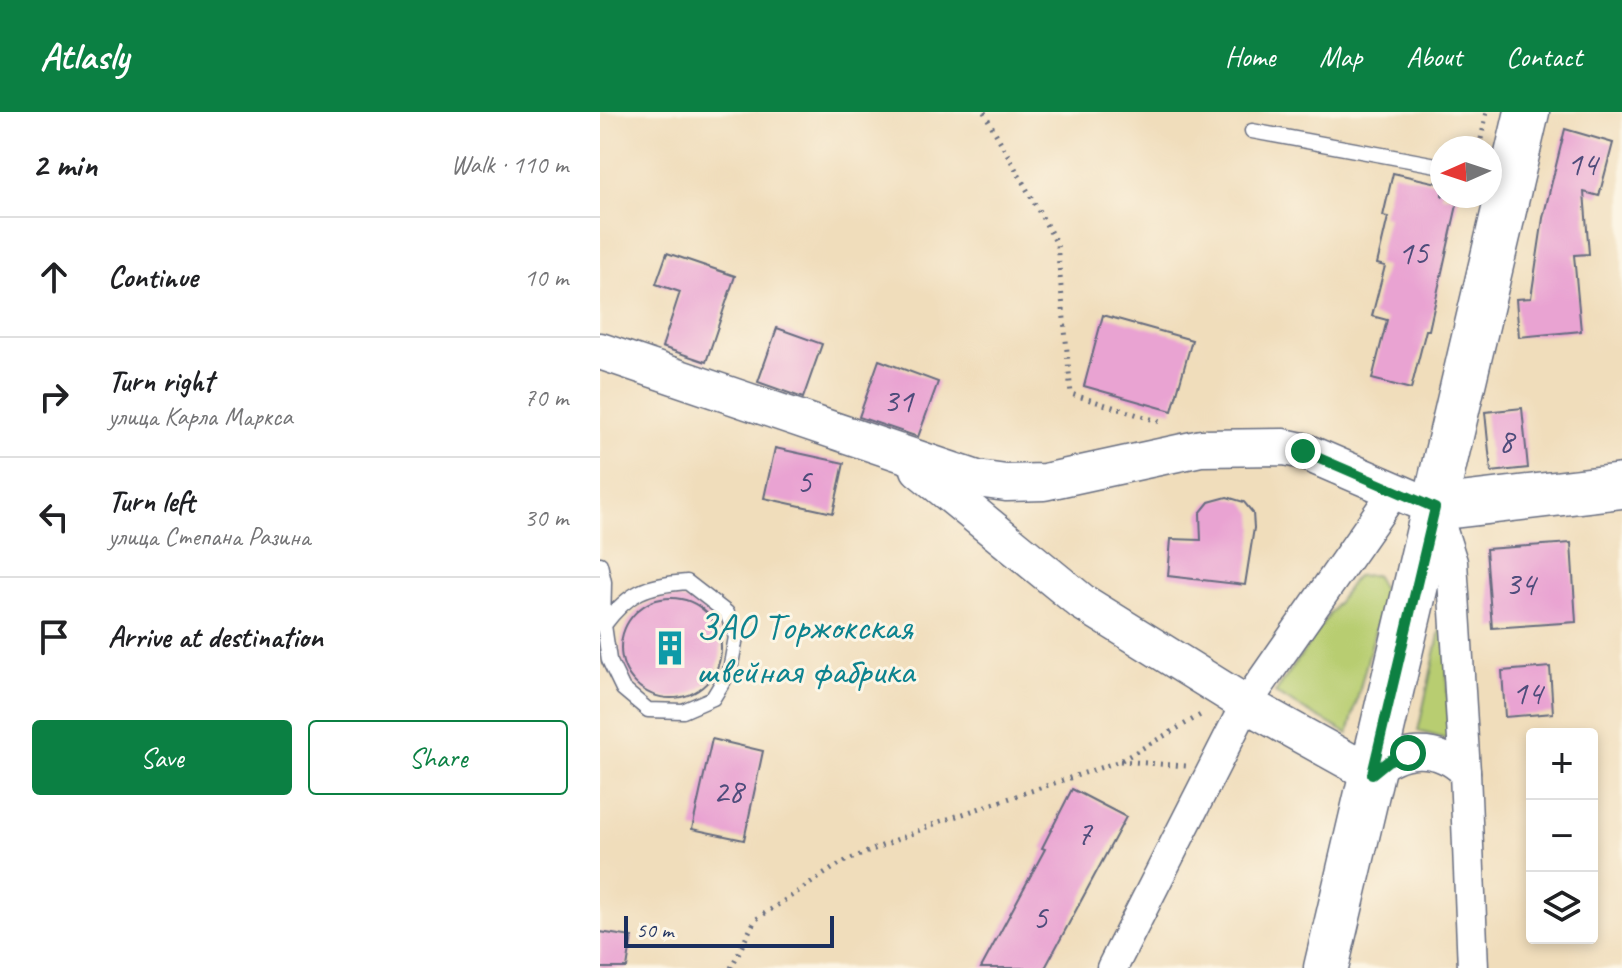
<!DOCTYPE html>
<html lang="en">
<head>
<meta charset="utf-8">
<style>
	:root { --surface:#fff; --page:#f6f6f6; --text:#202124; --muted:#757577; --line:#e0e0e0; --accent:#0b8043 }
	body { margin:0; font-family:Caveat,sans-serif; background:var(--page); color:var(--text) }
	.controls { position:absolute; right:24px; bottom:24px; display:grid; overflow:hidden; border-radius:8px; box-shadow:0 4px 12px #0003 }
	.controls button { width:72px; height:72px; display:grid; place-items:center; padding:0; border:0; border-bottom:2px solid var(--line); background:var(--surface); color:var(--text); font:40px sans-serif }
	.compass { position:absolute; left:830px; top:24px; width:72px; height:72px; border-radius:50%; background:var(--surface); box-shadow:0 4px 12px #0003; rotate:267deg }
	.scale { position:absolute; left:24px; bottom:20px; width:210px; box-sizing:border-box; padding-left:8px; border:4px solid #1b2f5e; border-top:0; font-size:22px; line-height:28px; white-space:nowrap; color:#1b2f5e; -webkit-text-stroke:6px #fcf5e5; paint-order:stroke }
	.stop { position:absolute; width:24px; height:24px; margin:-18px; border:6px solid #0b8043; border-radius:50%; background:#fff }
	.stop.end { background:#0b8043; border-color:#fff; box-shadow:0 2px 8px #0008 }
	.list { margin:0; padding:0; list-style:none }
	h2 { display:flex; justify-content:space-between; align-items:center; height:104px; margin:0; padding:0 32px; font-size:34px }
	h2 small { font-size:26px; font-weight:400; color:var(--muted) }
	.list li { display:grid; grid-template-columns:52px 1fr auto; gap:24px; align-items:center; box-sizing:border-box; height:120px; padding:0 32px; border-top:2px solid var(--line) }
	.list b { display:block; font-size:30px; white-space:nowrap }
	.list p { margin:0; font-size:26px; white-space:nowrap; color:var(--muted) }
	.list em { font-size:26px; font-style:normal; color:var(--muted) }
	.actions { display:flex; gap:16px; padding:24px 32px }
	.actions a { flex:1; padding:18px 0; border:2px solid var(--accent); border-radius:8px; text-align:center; font-size:28px; color:var(--accent) }
	.actions .main { background:var(--accent); color:#fff }
	.icon { flex:none; width:44px; height:44px; fill:none; stroke:currentColor; stroke-width:2; stroke-linecap:round; stroke-linejoin:round }
	.map { position:relative; flex:none; width:1022px; height:856px; overflow:hidden }
	header { display:flex; align-items:center; gap:48px; box-sizing:border-box; height:112px; padding:0 40px; background:var(--accent); color:#fff }
	header strong { font-size:38px }
	nav { display:flex; gap:44px; margin-inline-start:auto; font-size:28px }
	main { display:flex }
	aside { flex:1; background:var(--surface) }
	.map>svg:first-child { display:block }
	.green { fill:#b8cd71; stroke:#6a7e68; stroke-width:2 }
	.building { fill:#e9a3d2 }
	.lines { fill:none; stroke-linecap:round; stroke-linejoin:round }
	.service-casing { stroke:#666c7f; stroke-width:17 }
	.minor-casing { stroke:#666c7f; stroke-width:33 }
	.tertiary-casing { stroke:#666c7f; stroke-width:39 }
	.primary-casing { stroke:#666c7f; stroke-width:47 }
	.path { stroke:#666c7f; stroke-width:5; stroke-dasharray:2 6; stroke-linecap:butt }
	.service { stroke:#fff; stroke-width:14 }
	.minor { stroke:#fff; stroke-width:30 }
	.tertiary { stroke:#fff; stroke-width:36 }
	.primary { stroke:#fff; stroke-width:44 }
	.route { stroke:#0b8043; stroke-width:10 }
	.labels { text-anchor:middle; stroke-width:6; stroke-linejoin:round; paint-order:stroke }
	.number-label { font-size:34px; fill:#4e4c7b }
	.culture-label { font-size:38px; fill:#0d838f; stroke:#fcf5e5; text-anchor:start }
</style>
</head>
<body>
<header>
<strong>Atlasly</strong>
<nav><a>Home</a><a>Map</a><a>About</a><a>Contact</a></nav>
</header>
<main>
<aside>
<h2>2 min<small>Walk · 110 m</small></h2>
<ul class="list">
<li><svg class="icon" aria-label="ahead" viewBox="0 0 24 24"><path d="M12 20V5M6 11l6-6 6 6"/></svg><div><b>Continue</b></div><em>10 m</em></li>
<li><svg class="icon" aria-label="right" viewBox="0 0 24 24"><path d="M7 20v-9h11M14 6l5 5-5 5"/></svg><div><b>Turn right</b><p>улица Карла Маркса</p></div><em>70 m</em></li>
<li><svg class="icon" aria-label="left" viewBox="0 0 24 24"><path d="M17 20v-9H6M10 6l-5 5 5 5"/></svg><div><b>Turn left</b><p>улица Степана Разина</p></div><em>30 m</em></li>
<li><svg class="icon" aria-label="arrive" viewBox="0 0 24 24"><path d="M6 21V4h12l-3 4 3 4H6"/></svg><div><b>Arrive at destination</b></div></li>
</ul>
<div class="actions"><a class="main">Save</a><a>Share</a></div>
</aside>
<div class="map">
<svg width="1022" height="856" viewBox="0 0 1022 856">
	<rect width="100%" height="100%" fill="#fcf5e5"/>
	<filter id="ink" filterUnits="userSpaceOnUse"><feTurbulence type="fractalNoise" baseFrequency=".0125" numOctaves="2"/><feDisplacementMap in="SourceGraphic" scale="16" xChannelSelector="R" yChannelSelector="G"/><feConvolveMatrix kernelMatrix="1 2 1 2 8 2 1 2 1" color-interpolation-filters="sRGB"/></filter>
	<filter id="wash" filterUnits="userSpaceOnUse"><feTurbulence type="fractalNoise" baseFrequency=".006" numOctaves="4" result="noise"/><feDisplacementMap in="SourceGraphic" scale="32" xChannelSelector="R" yChannelSelector="G"/><feGaussianBlur stdDeviation="1.8" result="paint"/><feColorMatrix in="noise" values="0 0 0 0 0 0 0 0 0 0 0 0 0 0 0 0 0 1.4 0 .05"/><feComposite in="paint" operator="in"/></filter>
	<g filter="url(#wash)">
		<rect width="100%" height="100%" fill="#f0ddbb"/>
		<g class="green">
			<polygon points="775,463 785,481 748,622 675,581 756,464"/>
			<polygon points="845,496 849,628 818,619"/>
		</g>
		<g id="blocks">
			<g class="building">
				<polygon points="965,17 1013,31 999,84 984,80 989,142 974,143 981,219 919,225 916,187 931,186 943,106"/>
				<polygon points="793,61 842,72 842,84 859,84 829,218 826,218 811,277 772,267 787,208 772,204 785,154 777,152 788,105 783,104"/>
				<polygon points="67,141 135,164 106,250 62,235 80,180 56,172"/>
				<polygon points="503,203 592,228 572,299 484,274"/>
				<polygon points="177,216 222,232 203,286 158,270"/>
				<polygon points="279,248 338,270 318,325 259,305"/>
				<polygon points="922,296 928,356 891,360 885,300"/>
				<polygon points="175,336 244,351 233,401 164,386"/>
				<polygon points="627,385 644,390 653,401 654,416 645,473 568,464 571,427 601,428 600,401 609,390"/>
				<polygon points="971,431 976,510 892,516 886,437"/>
				<circle cx="71" cy="536" r="50"/>
				<polygon points="950,555 953,601 905,605 902,559"/>
				<polygon points="112,627 163,639 144,728 92,717"/>
				<polygon points="472,677 526,705 445,856 381,856 445,737 442,736"/>
				<polygon points="0,820 32,825 27,856 0,856"/>
			</g>
		</g>
	</g>
	<g filter="url(#ink)">
		<use href="#blocks" fill-opacity="0" stroke="#666c7f" stroke-width="2"/>
		<g class="lines">
			<g class="service-casing">
				<g id="service">
					<polyline points="652,19 842,54"/>
					<polyline points="0,452 4,470 3,515"/>
					<path d="M 87,470 L 127,501 L 136,525 L 130,558 L 113,586 L 83,599 L 48,598 L 23,577 L 9,548 L 4,513 C 29,480 46,473 87,470 Z"/>
				</g>
			</g>
			<g class="minor-casing">
				<g id="minor">
					<polyline points="835,397 852,450 865,660 873,856"/>
					<path d="M 772,662 C 799,635 837,633 865,660"/>
					<polyline points="512,856 646,592 795,378"/>
				</g>
			</g>
			<g class="tertiary-casing">
				<g id="tertiary">
					<polyline points="0,239 377,367 406,371 444,370 601,336 684,335 703,339 835,396"/>
					<polyline points="319,357 482,490 646,592 772,662"/>
				</g>
			</g>
			<g class="primary-casing">
				<g id="primary">
					<polyline points="835,396 1022,374"/>
					<polyline points="726,856 927,0"/>
				</g>
			</g>
			<g class="path">
				<polyline points="384,0 457,132 471,282 564,311"/>
				<polyline points="881,27 887,0"/>
				<polyline points="520,649 586,654"/>
				<polyline points="131,856 155,808 241,751 339,710 520,649 604,601"/>
			</g>
			<use href="#service" class="service"/>
			<use href="#minor" class="minor"/>
			<use href="#tertiary" class="tertiary"/>
			<use href="#primary" class="primary"/>
		</g>
	</g>
	<g class="lines" filter="url(#ink)">
		<polyline class="route" points="703,339 835,396 772,662 788,649 808,641"/>
	</g>
	<defs>
		<g id="building-bare" transform="scale(2.76)"><path d="M-4-6H4V6H1V3H-1V6H-4ZM-2.5-4.3h1.7v1.8h-1.7ZM.8-4.3h1.7v1.8H.8ZM-2.5-1h1.7V.8h-1.7ZM.8-1h1.7V.8H.8Z" fill="#0f9aa8" stroke="#fcf5e5" stroke-width="2.5" paint-order="stroke"/></g>
	</defs>
	<g fill-rule="evenodd">
		<use href="#building-bare" x="70" y="536"/>
	</g>
	<g class="labels">
		<g class="number-label">
			<text x="982" y="63">14</text>
			<text x="813" y="152">15</text>
			<text x="298" y="300">31</text>
			<text x="906" y="340">8</text>
			<text x="204" y="381">5</text>
			<text x="920" y="483">34</text>
			<text x="927" y="592">14</text>
			<text x="128" y="690">28</text>
			<text x="484" y="732">7</text>
			<text x="440" y="817">5</text>
		</g>
		<g class="culture-label">
			<text x="96" y="527">ЗАО Торжокская<tspan x="96" dy="44">швейная фабрика</tspan></text>
		</g>
	</g>
</svg>
<div class="controls">
<button>+</button>
<button>−</button>
<button><svg class="icon" aria-label="layers" viewBox="0 0 24 24"><path d="M12 4l9 5-9 5-9-5zM3 14l9 5 9-5"/></svg></button>
</div>
<svg class="compass" viewBox="-18 -18 36 36"><path d="M0-13l5 13h-10z" fill="#e53935"/><path d="M0 13l5-13h-10z" fill="#757577"/></svg>
<div class="scale">50 m</div>
<div class="stop" style="left:808px;top:641px"></div>
<div class="stop end" style="left:703px;top:339px"></div>
</div>
</main>
</body>
</html>
